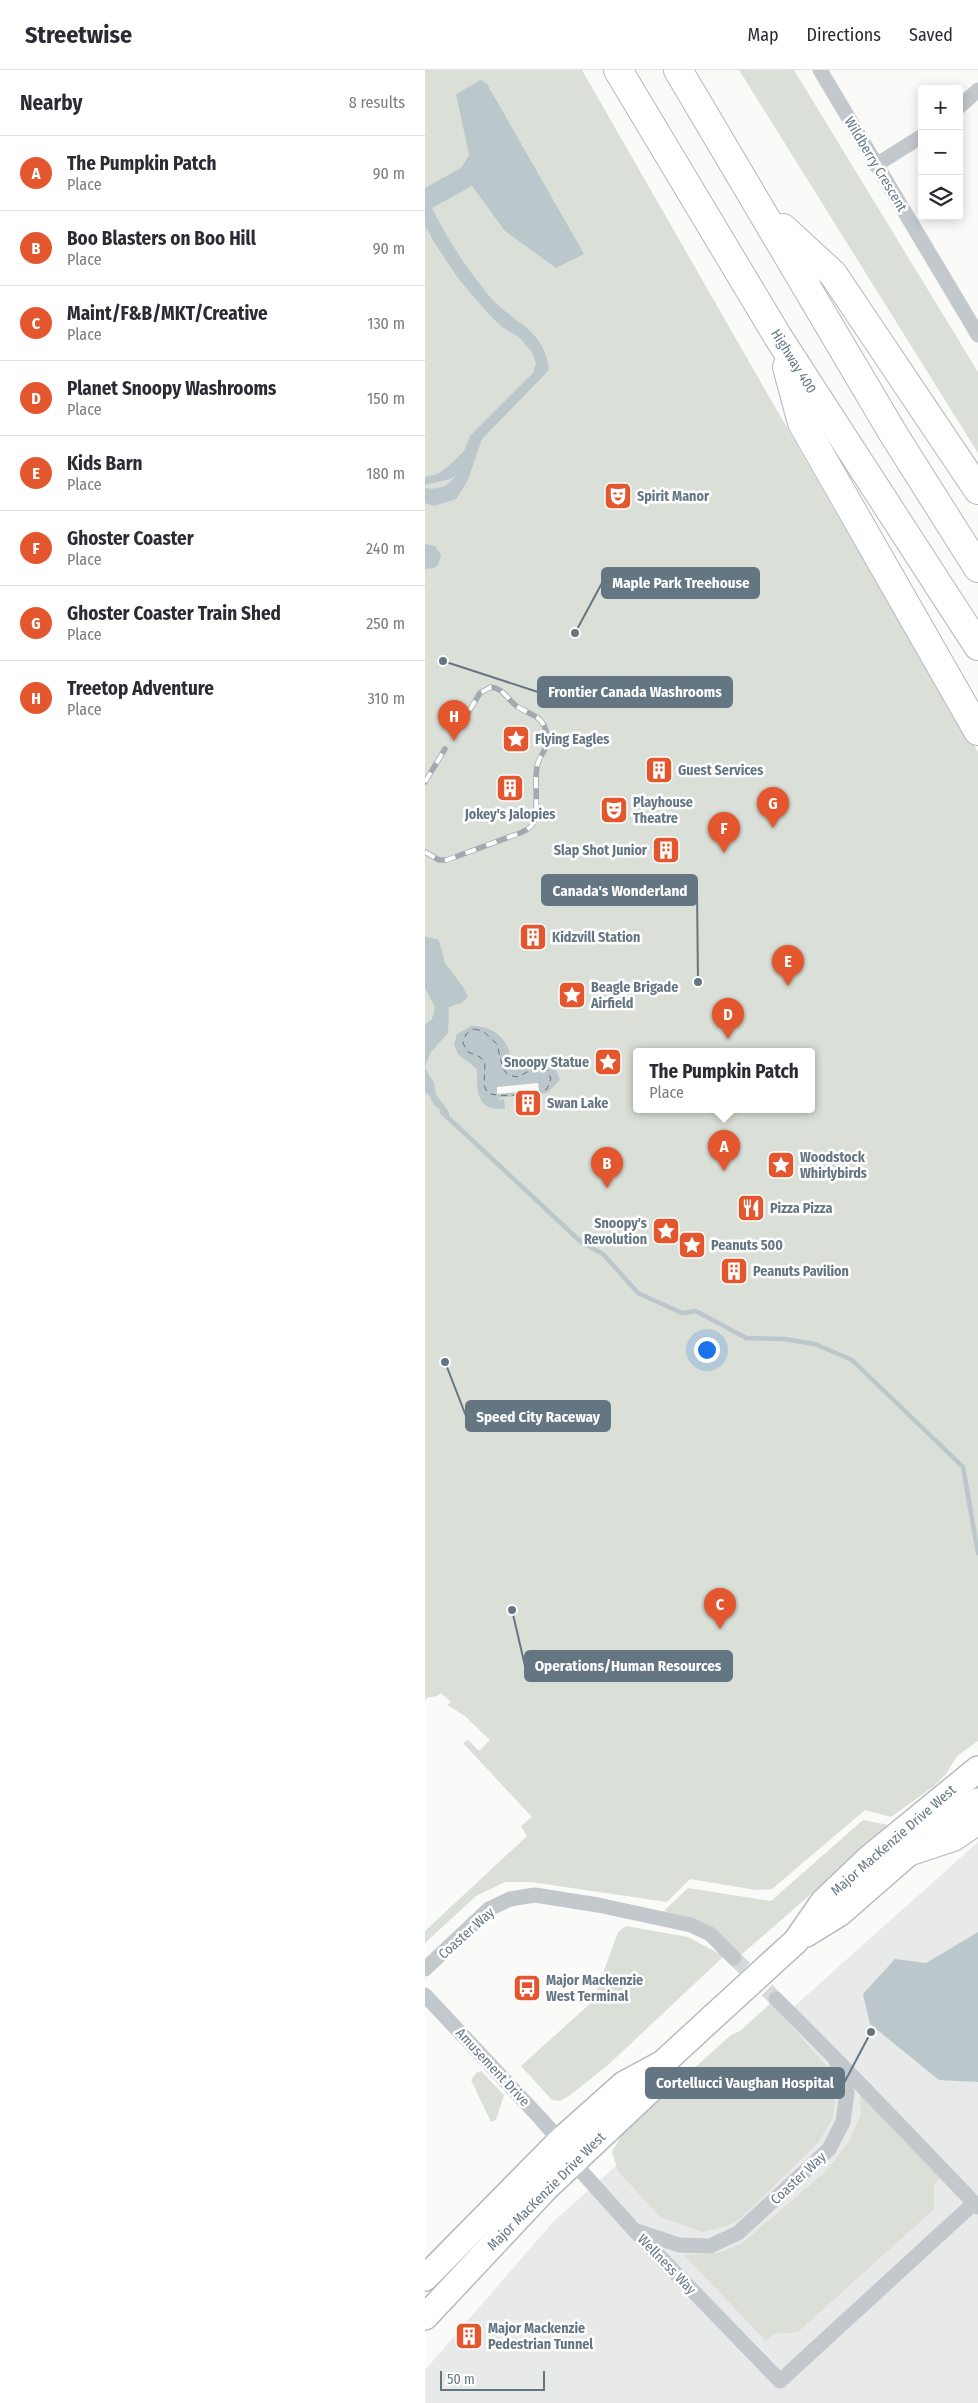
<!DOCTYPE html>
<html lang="en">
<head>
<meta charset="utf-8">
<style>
	:root { --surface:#fff; --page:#f2f2f3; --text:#2b2b33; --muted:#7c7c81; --line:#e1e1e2; --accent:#e4572e }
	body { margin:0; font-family:"Fira Sans Condensed",sans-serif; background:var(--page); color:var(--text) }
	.controls { position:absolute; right:15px; top:15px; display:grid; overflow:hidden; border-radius:5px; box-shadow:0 2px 12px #0003 }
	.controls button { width:45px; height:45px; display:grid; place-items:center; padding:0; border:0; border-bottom:1px solid var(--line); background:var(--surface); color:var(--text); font:25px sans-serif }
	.scale { position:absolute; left:15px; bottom:12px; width:105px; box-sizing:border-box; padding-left:5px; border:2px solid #657683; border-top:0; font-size:14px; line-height:18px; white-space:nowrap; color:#657683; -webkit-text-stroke:4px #fff; paint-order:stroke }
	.you { position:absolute; left:281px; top:1279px; width:18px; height:18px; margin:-12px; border:4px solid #fff; border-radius:50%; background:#1a73e8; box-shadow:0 0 0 8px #1a73e833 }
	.badge { display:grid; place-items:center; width:32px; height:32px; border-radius:50%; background:var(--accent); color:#fff; font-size:16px; font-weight:700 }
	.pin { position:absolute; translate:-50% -41px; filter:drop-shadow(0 1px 2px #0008) }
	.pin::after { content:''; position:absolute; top:26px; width:18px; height:15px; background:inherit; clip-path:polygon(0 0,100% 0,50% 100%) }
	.popup { position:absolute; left:208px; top:978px; width:182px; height:65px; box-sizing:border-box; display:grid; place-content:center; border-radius:5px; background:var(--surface); filter:drop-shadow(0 1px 4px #0005); font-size:16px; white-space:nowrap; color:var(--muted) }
	.popup b { font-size:19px; color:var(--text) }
	.popup::after { content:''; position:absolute; left:50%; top:100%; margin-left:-10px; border:10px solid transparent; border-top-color:var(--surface) }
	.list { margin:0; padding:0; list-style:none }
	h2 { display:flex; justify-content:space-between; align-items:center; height:65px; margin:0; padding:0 20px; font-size:21px }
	h2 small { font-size:16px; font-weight:400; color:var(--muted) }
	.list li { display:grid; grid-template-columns:32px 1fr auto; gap:15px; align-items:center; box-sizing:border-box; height:75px; padding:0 20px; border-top:1px solid var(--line) }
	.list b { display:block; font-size:19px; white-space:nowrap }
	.list p { margin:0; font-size:16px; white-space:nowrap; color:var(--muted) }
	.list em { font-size:16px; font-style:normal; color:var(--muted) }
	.icon { flex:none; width:28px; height:28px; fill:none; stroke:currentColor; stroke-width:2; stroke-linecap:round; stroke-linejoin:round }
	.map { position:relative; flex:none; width:553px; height:2333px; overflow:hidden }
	header { display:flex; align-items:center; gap:30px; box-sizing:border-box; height:70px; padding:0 25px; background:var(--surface); border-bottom:1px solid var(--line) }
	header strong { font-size:24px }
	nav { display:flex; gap:28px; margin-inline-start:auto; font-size:18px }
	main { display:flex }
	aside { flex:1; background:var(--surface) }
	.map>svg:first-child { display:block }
	.built { fill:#e8e9e9 }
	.green { fill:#dadfd7; fill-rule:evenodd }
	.water { fill:#bbc7cb }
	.pier { fill:#fafaf8 }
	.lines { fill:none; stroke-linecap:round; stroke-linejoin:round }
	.stream { stroke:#bbc7cb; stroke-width:4.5 }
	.ferry { stroke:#60757c; stroke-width:1; stroke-dasharray:6 5; stroke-linecap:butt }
	.street-tunnel { stroke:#d5d9db; stroke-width:15; stroke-dasharray:15 8; stroke-linecap:butt }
	.primary-casing { stroke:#b5babe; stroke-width:28 }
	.highway-casing { stroke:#b4b9bd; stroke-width:30 }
	.street { stroke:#c3c8cc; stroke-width:15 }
	.primary { stroke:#fff; stroke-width:25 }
	.highway { stroke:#fff; stroke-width:28 }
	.rail-casing { stroke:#a2aab0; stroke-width:5.5 }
	.rail { stroke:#fff; stroke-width:4; stroke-dasharray:11; stroke-linecap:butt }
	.primary-bridge-casing { stroke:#b5babe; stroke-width:28; stroke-linecap:butt }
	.primary-bridge { stroke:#fff; stroke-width:25 }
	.labels { text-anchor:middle; stroke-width:5; stroke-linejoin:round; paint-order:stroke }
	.street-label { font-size:14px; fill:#657683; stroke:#fff }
	.poi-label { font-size:14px; font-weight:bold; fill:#657683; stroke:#fff; text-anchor:start }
	.leader { fill:none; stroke:#657683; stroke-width:2 }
	.callout-dot { fill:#657683; stroke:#fff; stroke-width:2 }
	.callout { fill:#657683; stroke:#657683; stroke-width:2 }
	.callout-label { font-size:15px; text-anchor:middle; font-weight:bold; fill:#fff }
</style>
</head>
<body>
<header>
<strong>Streetwise</strong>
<nav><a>Map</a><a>Directions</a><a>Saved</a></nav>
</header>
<main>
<aside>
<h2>Nearby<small>8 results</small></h2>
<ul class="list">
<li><span class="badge">A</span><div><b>The Pumpkin Patch</b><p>Place</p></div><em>90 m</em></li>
<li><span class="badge">B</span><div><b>Boo Blasters on Boo Hill</b><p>Place</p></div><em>90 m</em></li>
<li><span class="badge">C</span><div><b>Maint/F&amp;B/MKT/Creative</b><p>Place</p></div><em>130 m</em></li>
<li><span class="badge">D</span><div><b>Planet Snoopy Washrooms</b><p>Place</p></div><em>150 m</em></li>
<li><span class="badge">E</span><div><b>Kids Barn</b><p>Place</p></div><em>180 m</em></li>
<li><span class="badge">F</span><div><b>Ghoster Coaster</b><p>Place</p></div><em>240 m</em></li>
<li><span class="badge">G</span><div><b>Ghoster Coaster Train Shed</b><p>Place</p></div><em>250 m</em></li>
<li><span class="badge">H</span><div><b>Treetop Adventure</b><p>Place</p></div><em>310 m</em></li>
</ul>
</aside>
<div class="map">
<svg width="553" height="2333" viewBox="0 0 553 2333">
	<rect width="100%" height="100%" fill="#fafaf8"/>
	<polygon class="built" points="553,1772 553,2333 0,2333 0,2300 127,2153"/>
	<g class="green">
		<path d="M 0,0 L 157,0 L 409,440 L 553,682 L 553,1671 L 532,1686 L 521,1704 L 509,1716 L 466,1747 L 440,1740 L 347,1819 L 331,1820 L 265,1809 L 242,1832 L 106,1812 L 80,1812 L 51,1826 L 0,1873 L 0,1861 L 102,1766 L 96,1756 L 107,1747 L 38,1673 L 43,1670 L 54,1681 L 65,1670 L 40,1646 L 22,1635 L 26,1632 L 16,1623 L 12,1626 L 1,1628 L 0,1632 ZM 212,982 L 386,982 L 386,1040 L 212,1040 Z"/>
		<polygon points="314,0 369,0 553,302 553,383"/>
		<path d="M 438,1750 L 469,1756 L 450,1768 L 316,1885 C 293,1858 272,1850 239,1841 L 263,1818 L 346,1831 Z"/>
		<polygon points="201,1856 263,1867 299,1886 183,1995 144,2026 135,2031 127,2030 96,1996 168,1931 193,1862"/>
		<polygon points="346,1933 403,1998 411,2020 408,2048 393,2073 314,2150 298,2157 278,2162 235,2147 193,2101 187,2082 199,2061 306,1965 315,1961"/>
		<polygon points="56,2001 79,2025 71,2050 66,2052 46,2010 51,2003"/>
		<polygon points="435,2020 517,2106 509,2114 509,2139 373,2262 349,2264 341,2271 259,2185 293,2183 316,2174 400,2102 423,2073 436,2045"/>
	</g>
	<g class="water">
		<path d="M 56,10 L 62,14 L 159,184 L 131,198 L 80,161 L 47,116 L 7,138 C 20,164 36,190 54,213 C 60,221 67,230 74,236 C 98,257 120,264 124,300 L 57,369 L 43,410 L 31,429 L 9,436 L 0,433 L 0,418 C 14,420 23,417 31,405 L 25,409 L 0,415 L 0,407 L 13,404 L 27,393 L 39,381 L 45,366 L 108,303 L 111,293 L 107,282 L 94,267 L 77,257 L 60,240 L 33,208 L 11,175 L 0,156 L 0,118 L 36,98 L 44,85 L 31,24 Z"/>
		<polygon points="0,474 10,476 16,485 13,495 9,498 0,499"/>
		<polygon points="0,867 12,869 14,871 20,893 38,917 43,927 36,933 24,937 23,963 5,983 0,997 0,955 7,949 10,937 0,918"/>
		<path d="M 46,956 C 63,955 78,964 84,980 C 86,985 83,990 86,995 C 102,1001 121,971 135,1010 L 122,1023 L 74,1028 L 74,1030 L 79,1029 L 80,1039 C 50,1041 52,1020 52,999 L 33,984 L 29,975 L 32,964 Z"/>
		<polygon points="0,998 9,1013 11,1025 24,1042 24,1046 9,1035 4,1025 0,1022"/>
		<polygon points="553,1862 553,2012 514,2010 445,1954 438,1924 470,1889 501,1893"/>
	</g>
	<polygon class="pier" points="113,1013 114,1020 72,1024 72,1017"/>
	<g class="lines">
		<polyline class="stream" points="17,1042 156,1172 178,1184 213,1223 257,1243 271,1241 321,1268 359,1269 390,1274 427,1290 538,1397 553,1483"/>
		<path class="ferry" d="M 49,959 L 58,961 L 72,974 L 78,999 L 83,1005 L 93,1007 L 111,997 L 122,1000 L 126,1009 L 122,1019 C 112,1024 70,1029 62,1022 L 59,1015 L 60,993 L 55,987 L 43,982 L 38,973 L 41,964 Z"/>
		<polyline class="street-tunnel" points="309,1888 351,1929"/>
		<g class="primary-casing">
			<g id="primary">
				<polyline points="381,1864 415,1843 486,1781 553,1731"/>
				<polyline points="371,1871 398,1832 443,1789 553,1699"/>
				<polyline points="0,2208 135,2071 199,2014 238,1993 289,1946"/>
				<polyline points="0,2247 121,2118 224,2021 238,1993"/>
			</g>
		</g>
		<g class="highway-casing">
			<g id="highway">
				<polyline points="193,0 353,267 553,576"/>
				<polyline points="253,0 469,365 553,498"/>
				<polyline points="358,158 408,204 553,420"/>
				<polyline points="362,297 377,353 553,661"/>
				<polyline points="486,1781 528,1767 553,1750"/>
			</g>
		</g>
		<g class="street">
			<polyline points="395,0 553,265"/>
			<polyline points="534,37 553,20"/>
			<polyline points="451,95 497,66"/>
			<polyline points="0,1899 64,1839 85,1829 110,1825 173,1835 266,1855 285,1864 309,1888"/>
			<polyline points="0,1925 116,2049 135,2071 148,2092 209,2160 355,2311 549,2133"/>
			<path d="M 351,1929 C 420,1997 486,2067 553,2137"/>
			<polyline points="212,2161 254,2175 285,2176 313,2163 404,2079 418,2052 422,2023 411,1991"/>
		</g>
		<use href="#primary" class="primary"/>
		<use href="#highway" class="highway"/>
		<g class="rail-casing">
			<g id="rail">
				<polyline points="0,712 20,679"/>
				<path d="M 0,782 L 14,790 L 22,790 L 95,763 C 101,760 107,758 109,751 C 114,734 109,714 112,697 C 114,683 127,678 121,661 C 117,645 105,645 93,637 C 83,631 80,619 66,617 L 55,623 L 32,661"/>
			</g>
		</g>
		<use href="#rail" class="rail"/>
		<g class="primary-bridge-casing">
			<polyline id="primary-bridge" points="289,1946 371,1871"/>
		</g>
		<use href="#primary-bridge" class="primary-bridge"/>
	</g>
	<defs>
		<g id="theatre-square" transform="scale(1.4375)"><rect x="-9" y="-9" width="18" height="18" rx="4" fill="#e4572e" stroke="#fff"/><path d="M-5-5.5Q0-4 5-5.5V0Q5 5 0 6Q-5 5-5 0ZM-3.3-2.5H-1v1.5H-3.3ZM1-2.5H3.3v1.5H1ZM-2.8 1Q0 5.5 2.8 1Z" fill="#fff"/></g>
		<g id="sight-square" transform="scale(1.4375)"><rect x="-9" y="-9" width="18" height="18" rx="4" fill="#e4572e" stroke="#fff"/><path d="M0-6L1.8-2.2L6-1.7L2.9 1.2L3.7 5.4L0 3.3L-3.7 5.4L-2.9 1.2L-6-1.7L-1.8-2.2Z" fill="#fff"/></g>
		<g id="building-square" transform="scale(1.4375)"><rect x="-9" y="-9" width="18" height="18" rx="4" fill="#e4572e" stroke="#fff"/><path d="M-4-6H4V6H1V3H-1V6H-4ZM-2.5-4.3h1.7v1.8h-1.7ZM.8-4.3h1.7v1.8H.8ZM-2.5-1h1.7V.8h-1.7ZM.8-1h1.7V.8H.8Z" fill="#fff"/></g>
		<g id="restaurant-square" transform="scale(1.4375)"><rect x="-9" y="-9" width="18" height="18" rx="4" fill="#e4572e" stroke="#fff"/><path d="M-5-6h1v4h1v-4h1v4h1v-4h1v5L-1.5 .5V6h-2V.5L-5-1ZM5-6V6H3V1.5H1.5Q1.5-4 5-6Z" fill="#fff"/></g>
		<g id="bus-square" transform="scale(1.4375)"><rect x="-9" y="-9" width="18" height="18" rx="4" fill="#e4572e" stroke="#fff"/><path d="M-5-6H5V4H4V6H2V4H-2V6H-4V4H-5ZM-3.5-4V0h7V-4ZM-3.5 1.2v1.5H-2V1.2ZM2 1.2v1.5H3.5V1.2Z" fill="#fff"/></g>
	</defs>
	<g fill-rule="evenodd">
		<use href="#theatre-square" x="193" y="426"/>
		<use href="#sight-square" x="91" y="669"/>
		<use href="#building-square" x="234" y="700"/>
		<use href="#building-square" x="85" y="718"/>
		<use href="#theatre-square" x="189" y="740"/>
		<use href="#building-square" x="241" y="780"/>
		<use href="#building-square" x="108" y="867"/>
		<use href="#sight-square" x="147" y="925"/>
		<use href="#sight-square" x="183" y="992"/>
		<use href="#building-square" x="103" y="1033"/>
		<use href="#sight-square" x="356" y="1095"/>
		<use href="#restaurant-square" x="326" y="1138"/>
		<use href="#sight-square" x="241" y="1161"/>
		<use href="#sight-square" x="267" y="1175"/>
		<use href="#building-square" x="309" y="1201"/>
		<use href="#bus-square" x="102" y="1918"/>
		<use href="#building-square" x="44" y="2266"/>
	</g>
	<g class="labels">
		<g class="street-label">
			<text transform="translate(451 94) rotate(59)" y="5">Wildberry Crescent</text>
			<text transform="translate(369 291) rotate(58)" y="5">Highway 400</text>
			<text transform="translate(468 1770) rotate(-41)" y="5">Major MacKenzie Drive West</text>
			<text transform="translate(41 1863) rotate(-42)" y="5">Coaster Way</text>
			<text transform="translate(68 1997) rotate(47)" y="5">Amusement Drive</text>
			<text transform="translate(373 2108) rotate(-43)" y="5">Coaster Way</text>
			<text transform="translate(121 2121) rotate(-45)" y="5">Major MacKenzie Drive West</text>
			<text transform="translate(242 2194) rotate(46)" y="5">Wellness Way</text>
		</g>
		<g class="poi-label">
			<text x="212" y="431">Spirit Manor</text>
			<text x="110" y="674">Flying Eagles</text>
			<text x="253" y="705">Guest Services</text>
			<text x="208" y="737">Playhouse<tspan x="208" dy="16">Theatre</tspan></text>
			<text x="85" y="749" text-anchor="middle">Jokey's Jalopies</text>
			<text x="222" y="785" text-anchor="end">Slap Shot Junior</text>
			<text x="127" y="872">Kidzvill Station</text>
			<text x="166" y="922">Beagle Brigade<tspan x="166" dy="16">Airfield</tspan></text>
			<text x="164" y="997" text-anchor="end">Snoopy Statue</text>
			<text x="122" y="1038">Swan Lake</text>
			<text x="375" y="1092">Woodstock<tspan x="375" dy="16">Whirlybirds</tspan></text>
			<text x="345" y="1143">Pizza Pizza</text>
			<text x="222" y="1158" text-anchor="end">Snoopy's<tspan x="222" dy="16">Revolution</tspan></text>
			<text x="286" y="1180">Peanuts 500</text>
			<text x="328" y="1206">Peanuts Pavilion</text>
			<text x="121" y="1915">Major Mackenzie<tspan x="121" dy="16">West Terminal</tspan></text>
			<text x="63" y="2263">Major Mackenzie<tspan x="63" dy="16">Pedestrian Tunnel</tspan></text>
		</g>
	</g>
	<path class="leader" d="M150 563L177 513M18 591L113 622M273 912L272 820M20 1292L41 1346M87 1540L100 1596M446 1962L419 2013"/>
	<g class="callout-dot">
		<circle cx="150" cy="563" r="5"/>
		<circle cx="18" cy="591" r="5"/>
		<circle cx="273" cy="912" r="5"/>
		<circle cx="20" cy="1292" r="5"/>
		<circle cx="87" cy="1540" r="5"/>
		<circle cx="446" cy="1962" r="5"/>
	</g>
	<g class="callout">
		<rect x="177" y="498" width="157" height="30" rx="5"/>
		<rect x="113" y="607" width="194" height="30" rx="5"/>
		<rect x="117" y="805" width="155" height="30" rx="5"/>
		<rect x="41" y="1331" width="144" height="30" rx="5"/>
		<rect x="100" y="1581" width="207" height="30" rx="5"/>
		<rect x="221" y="1998" width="198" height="30" rx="5"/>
	</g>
	<g class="callout-label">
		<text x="256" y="518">Maple Park Treehouse</text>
		<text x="210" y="627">Frontier Canada Washrooms</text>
		<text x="195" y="826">Canada's Wonderland</text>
		<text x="113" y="1352">Speed City Raceway</text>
		<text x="203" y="1601">Operations/Human Resources</text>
		<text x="320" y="2018">Cortellucci Vaughan Hospital</text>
	</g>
</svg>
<div class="controls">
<button>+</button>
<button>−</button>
<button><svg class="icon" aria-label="layers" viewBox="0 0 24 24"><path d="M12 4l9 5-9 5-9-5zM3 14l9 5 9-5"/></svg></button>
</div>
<div class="scale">50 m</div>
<div class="you"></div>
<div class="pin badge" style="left:299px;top:1101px">A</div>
<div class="popup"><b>The Pumpkin Patch</b>Place</div>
<div class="pin badge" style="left:182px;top:1118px">B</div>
<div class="pin badge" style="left:295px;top:1559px">C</div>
<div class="pin badge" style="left:303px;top:969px">D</div>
<div class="pin badge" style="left:363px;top:916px">E</div>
<div class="pin badge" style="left:299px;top:783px">F</div>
<div class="pin badge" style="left:348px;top:758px">G</div>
<div class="pin badge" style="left:29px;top:671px">H</div>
</div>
</main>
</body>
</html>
